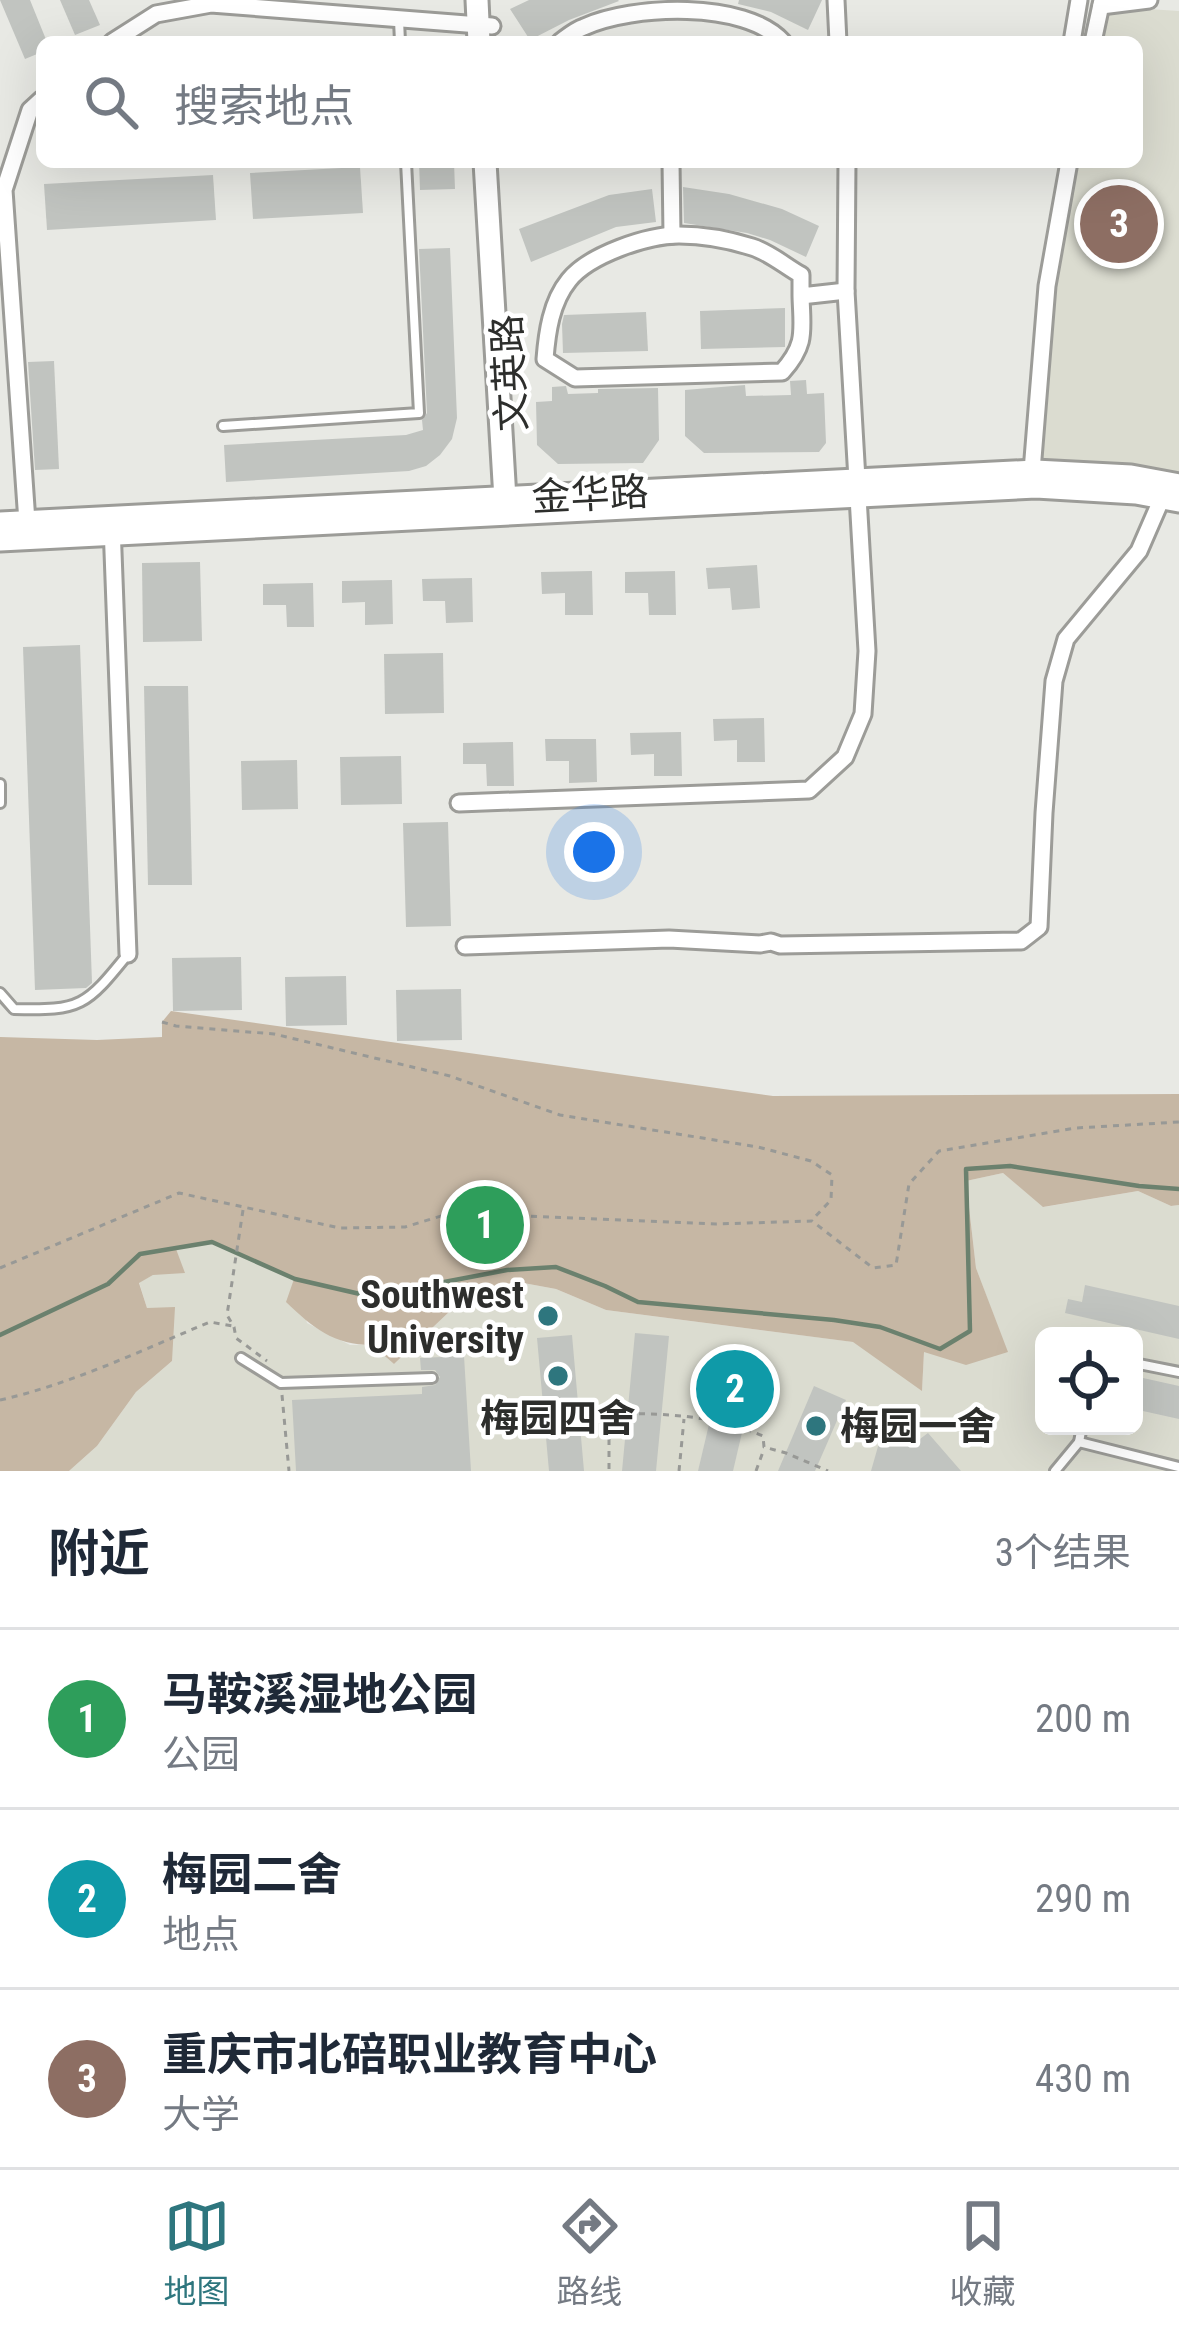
<!DOCTYPE html>
<html lang="zh">
<head>
<meta charset="utf-8">
<style>
	:root { --surface:#fff; --page:#f6f6f7; --text:#1f2937; --muted:#747a83; --line:#e0e1e3; --accent:#2e767e }
	body { margin:0; font-family:"Roboto Condensed","Noto Sans SC",sans-serif; background:var(--page); color:var(--text) }
	.controls { position:absolute; right:36px; bottom:36px; display:grid; overflow:hidden; border-radius:18px; box-shadow:0 12px 48px #0002 }
	.controls button { width:108px; height:108px; display:grid; place-items:center; padding:0; border:0; border-bottom:3px solid var(--line); background:var(--surface); color:var(--text); font:60px sans-serif }
	.you { position:absolute; left:594px; top:852px; width:42px; height:42px; margin:-30px; border:9px solid #fff; border-radius:50%; background:#1a73e8; box-shadow:0 0 0 18px #1a73e833 }
	.badge { display:grid; place-items:center; width:78px; height:78px; border-radius:50%; background:var(--accent); color:#fff; font-size:39px; font-weight:700 }
	.pin { position:absolute; translate:-50% -50%; border:6px solid #fff; box-shadow:0 3px 12px #0006 }
	.list { margin:0; padding:0; list-style:none }
	h2 { display:flex; justify-content:space-between; align-items:center; height:156px; margin:0; padding:0 48px; font-size:51px }
	h2 small { font-size:39px; font-weight:400; color:var(--muted) }
	.list li { display:grid; grid-template-columns:78px 1fr auto; gap:36px; align-items:center; box-sizing:border-box; height:180px; padding:0 48px; border-top:3px solid var(--line) }
	.list b { display:block; font-size:45px; white-space:nowrap }
	.list p { margin:0; font-size:39px; white-space:nowrap; color:var(--muted) }
	.list em { font-size:39px; font-style:normal; color:var(--muted) }
	.icon { flex:none; width:66px; height:66px; fill:none; stroke:currentColor; stroke-width:2; stroke-linecap:round; stroke-linejoin:round }
	.map { position:relative; flex:none; width:1179px; height:1471px; overflow:hidden }
	.search { position:absolute; background:var(--surface); box-shadow:0 12px 48px #0002; left:36px; right:36px; top:36px; height:132px; display:flex; align-items:center; gap:30px; box-sizing:border-box; padding:0 42px; border-radius:18px; color:var(--muted); font-size:45px }
	.sheet { height:696px; background:var(--surface) }
	nav { display:flex; justify-content:space-around; align-items:center; box-sizing:border-box; height:168px; border-top:3px solid var(--line); background:var(--surface); font-size:33px; color:var(--muted) }
	nav a { display:grid; justify-items:center; gap:6px }
	nav .on { color:var(--accent) }
	.map>svg:first-child { display:block }
	.built { fill:#dbdcd0; fill-rule:evenodd }
	.green { fill:#c6b7a4 }
	.lines { fill:none; stroke-linecap:round; stroke-linejoin:round }
	.stream { stroke:#6b816e; stroke-width:4.5 }
	.building { fill:#c1c4c0 }
	.lane-casing { stroke:#9c9c98; stroke-width:14 }
	.street-casing { stroke:#9c9c98; stroke-width:21 }
	.secondary-casing { stroke:#9c9c98; stroke-width:27 }
	.path { stroke:#989996; stroke-width:3; stroke-dasharray:6 6; stroke-linecap:butt }
	.lane { stroke:#fff; stroke-width:8 }
	.street { stroke:#fff; stroke-width:15 }
	.secondary { stroke:#fff; stroke-width:21 }
	.poi-dot { fill:#2e767e; stroke:#fff; stroke-width:4.5 }
	.labels { text-anchor:middle; stroke-width:9; stroke-linejoin:round; paint-order:stroke }
	.street-label { font-size:39px; fill:#2d2e2c; stroke:#fff }
	.poi-label { font-size:39px; font-weight:bold; fill:#2d2e2c; stroke:#fff; text-anchor:end }
</style>
</head>
<body>
<div class="map">
<svg width="1179" height="1471" viewBox="0 0 1179 1471">
	<rect width="100%" height="100%" fill="#e8e9e4"/>
	<g class="built">
		<polygon points="1101,6 1179,11 1179,485 1035,471 1047,286 1069,162 1137,162 1137,42 1093,42"/>
		<path d="M 1003,1173 L 1044,1207 L 1138,1191 L 1171,1206 L 1179,1205 L 1179,1471 L 69,1471 L 97,1446 L 136,1392 L 172,1361 L 147,1308 L 139,1282 L 153,1275 L 175,1250 L 212,1242 L 295,1279 L 307,1323 L 350,1345 L 372,1345 L 394,1364 L 467,1295 L 518,1282 L 556,1289 L 606,1310 L 854,1342 L 922,1390 L 924,1352 L 1007,1351 L 976,1268 L 966,1181 ZM 1044,1336 L 1134,1336 L 1134,1426 L 1044,1426 Z"/>
	</g>
	<path class="green" d="M 171,1011 L 773,1096 L 1179,1094 L 1179,1205 L 1171,1206 L 1138,1191 L 1043,1207 L 1003,1173 L 966,1181 L 976,1268 L 1008,1352 L 966,1365 L 924,1352 L 922,1391 L 853,1342 L 606,1310 L 556,1289 L 518,1282 L 467,1295 L 394,1364 L 372,1345 C 334,1345 313,1328 286,1302 L 294,1279 L 212,1242 L 176,1249 L 185,1273 L 153,1275 L 139,1283 L 147,1308 L 175,1307 L 172,1361 L 136,1392 L 97,1446 L 69,1471 L 0,1471 L 0,1037 L 97,1040 L 162,1037 L 162,1022 Z"/>
	<g class="lines">
		<polyline class="stream" points="0,1335 108,1284 140,1254 212,1242 295,1279 386,1300 439,1283 507,1270 556,1267 605,1286 638,1302 834,1320 880,1327 940,1349 970,1331 966,1169 1010,1166 1139,1186 1179,1189"/>
	</g>
	<g class="building">
		<polygon points="0,0 30,0 47,42 42,42 42,52 25,59"/>
		<polygon points="60,0 89,0 100,25 75,35"/>
		<polygon points="529,0 618,0 619,1 569,20 530,40 510,9"/>
		<polygon points="739,0 822,0 808,30 771,12 738,4"/>
		<polygon points="419,162 454,162 455,189 420,190"/>
		<polygon points="360,167 363,213 253,219 250,173"/>
		<polygon points="213,175 216,220 47,230 44,184"/>
		<polygon points="683,187 729,194 782,209 819,226 806,257 770,240 747,233 684,223"/>
		<polygon points="652,189 656,222 616,227 531,262 519,229 609,195"/>
		<polygon points="450,248 457,418 452,439 440,455 426,466 409,471 226,482 224,445 406,435 423,430 422,420 427,413 419,249"/>
		<polygon points="785,308 785,347 701,349 700,311"/>
		<polygon points="646,312 648,351 563,353 562,324 564,315"/>
		<polygon points="54,361 59,469 35,470 28,362"/>
		<polygon points="806,380 807,394 824,393 826,443 819,452 704,453 685,436 685,390 745,385 746,396 791,395 790,381"/>
		<polygon points="566,386 568,394 598,393 598,389 658,388 659,440 643,463 558,464 537,445 536,402 552,401 552,387"/>
		<polygon points="200,562 202,641 143,642 142,563"/>
		<polygon points="757,565 760,608 732,610 730,588 708,589 706,568"/>
		<polygon points="592,571 593,615 565,615 565,593 542,594 541,572"/>
		<polygon points="675,571 676,615 649,615 648,593 625,593 625,572"/>
		<polygon points="472,578 473,622 446,623 445,601 423,601 422,579"/>
		<polygon points="392,580 393,624 365,625 365,602 342,603 342,581"/>
		<polygon points="313,583 314,627 287,627 286,605 263,605 263,584"/>
		<polygon points="80,645 92,983 86,988 35,990 23,647"/>
		<polygon points="443,653 444,713 385,714 384,654"/>
		<polygon points="144,686 188,686 192,885 148,885"/>
		<polygon points="764,718 765,762 737,762 737,740 714,741 713,719"/>
		<polygon points="681,732 682,776 654,776 654,754 631,755 630,733"/>
		<polygon points="545,739 596,739 597,782 569,783 569,761 546,761"/>
		<polygon points="513,742 514,786 487,786 486,764 463,764 463,743"/>
		<polygon points="401,756 402,804 341,805 340,757"/>
		<polygon points="297,760 298,809 242,810 241,761"/>
		<polygon points="448,822 451,926 406,927 403,823"/>
		<polygon points="241,957 242,1010 173,1011 172,958"/>
		<polygon points="346,976 347,1025 286,1026 285,977"/>
		<polygon points="461,989 462,1040 397,1041 396,990"/>
		<polygon points="1085,1285 1179,1306 1179,1339 1065,1313 1068,1299 1082,1302"/>
		<polygon points="635,1333 669,1336 656,1471 622,1471"/>
		<polygon points="572,1335 584,1471 549,1471 537,1338"/>
		<polygon points="727,1348 760,1356 733,1471 698,1471"/>
		<polygon points="464,1356 471,1471 296,1471 292,1400 422,1394 422,1387 435,1385 440,1377 435,1370 421,1370 420,1358"/>
		<polygon points="1134,1376 1179,1386 1179,1419 1134,1409"/>
		<polygon points="814,1386 846,1400 815,1471 778,1471"/>
		<polygon points="928,1433 961,1471 871,1471 879,1443 893,1446 904,1444 916,1442"/>
	</g>
	<g class="lines">
		<g class="lane-casing">
			<g id="lane">
				<polyline points="399,20 400,42"/>
				<polyline points="223,426 419,413 406,162"/>
				<polyline points="0,784 0,803"/>
				<path d="M 0,993 L 14,1009 C 81,1011 86,1006 128,954"/>
				<polyline points="241,1358 281,1383 432,1378"/>
				<polyline points="1134,1363 1179,1372"/>
				<polyline points="1079,1442 1179,1467"/>
				<polyline points="1055,1471 1079,1442 1082,1426"/>
			</g>
		</g>
		<g class="street-casing">
			<g id="street">
				<polyline points="836,0 838,42"/>
				<polyline points="1101,6 1149,0"/>
				<polyline points="112,42 156,14 211,4 492,26"/>
				<path d="M 560,42 C 567,37 575,30 584,27 C 632,5 745,0 783,42"/>
				<polyline points="1072,42 1079,0"/>
				<polyline points="1093,42 1102,0"/>
				<polyline points="671,162 672,235"/>
				<path d="M 801,296 C 802,331 807,344 782,372 L 575,378 L 545,359 C 547,333 551,302 569,280 C 589,255 647,235 679,235 C 702,235 730,240 752,247 C 769,252 785,266 801,275 L 801,296 L 846,291"/>
				<polyline points="1032,471 1047,286 1069,162"/>
				<polyline points="27,522 4,190 30,110 42,99"/>
				<polyline points="112,525 128,954"/>
				<polyline points="459,803 809,790 845,757 863,714 867,651 846,291 847,162"/>
				<polyline points="465,946 669,939 760,944 771,942 780,945 1021,941 1039,927 1044,813 1054,681 1066,639 1139,551 1162,498"/>
			</g>
		</g>
		<g class="secondary-casing">
			<g id="secondary">
				<polyline points="477,0 479,42"/>
				<polyline points="485,162 505,499 510,510"/>
				<polyline points="0,523 1035,471 1131,476 1179,485"/>
				<polyline points="0,540 1036,487 1136,493 1179,501"/>
			</g>
		</g>
		<g class="path">
			<polyline points="162,1022 176,1026 274,1034 450,1076 560,1115 758,1147 811,1161 832,1175 831,1200 813,1219"/>
			<polyline points="243,1210 227,1315 234,1327 236,1338 267,1361"/>
			<polyline points="0,1268 179,1193 340,1228 405,1227 451,1213 716,1224 812,1221 873,1268 896,1265 909,1184 939,1151 1076,1128 1179,1122"/>
			<polyline points="282,1395 289,1471"/>
			<path d="M 0,1400 C 72,1384 142,1350 210,1322 L 233,1326"/>
			<path d="M 579,1414 C 640,1413 707,1411 763,1436 L 764,1447 L 786,1453 L 828,1471"/>
			<polyline points="609,1415 609,1471"/>
			<polyline points="679,1471 684,1419"/>
			<polyline points="756,1471 764,1449"/>
		</g>
		<use href="#lane" class="lane"/>
		<use href="#street" class="street"/>
		<use href="#secondary" class="secondary"/>
	</g>
	<g class="poi-dot">
		<circle cx="548" cy="1316" r="12"/>
		<circle cx="558" cy="1376" r="12"/>
		<circle cx="816" cy="1426" r="12"/>
	</g>
	<g class="labels">
		<g class="street-label">
			<text transform="translate(509 373) rotate(-93)" y="14">文英路</text>
			<text transform="translate(590 494) rotate(-3)" y="14">金华路</text>
		</g>
		<g class="poi-label">
			<text x="524" y="1308">Southwest<tspan x="524" dy="45">University</tspan></text>
			<text x="558" y="1432" text-anchor="middle">梅园四舍</text>
			<text x="840" y="1440" text-anchor="start">梅园一舍</text>
		</g>
	</g>
</svg>
<div class="controls">
<button><svg class="icon" aria-label="locate" viewBox="0 0 24 24"><circle cx="12" cy="12" r="6"/><path d="M12 2v4M12 18v4M2 12h4M18 12h4"/></svg></button>
</div>
<div class="you"></div>
<div class="pin badge" style="left:485px;top:1225px;background:#2e9e5b">1</div>
<div class="pin badge" style="left:735px;top:1389px;background:#0f9aa8">2</div>
<div class="pin badge" style="left:1119px;top:224px;background:#8d6e63">3</div>
<div class="search"><svg class="icon" aria-label="search" viewBox="0 0 24 24"><circle cx="10" cy="10" r="6"/><path d="M15 15l6 6"/></svg>搜索地点</div>
</div>
<section class="sheet">
<h2>附近<small>3个结果</small></h2>
<ul class="list">
<li><span class="badge" style="background:#2e9e5b">1</span><div><b>马鞍溪湿地公园</b><p>公园</p></div><em>200 m</em></li>
<li><span class="badge" style="background:#0f9aa8">2</span><div><b>梅园二舍</b><p>地点</p></div><em>290 m</em></li>
<li><span class="badge" style="background:#8d6e63">3</span><div><b>重庆市北碚职业教育中心</b><p>大学</p></div><em>430 m</em></li>
</ul>
</section>
<nav>
<a class="on"><svg class="icon" aria-label="map" viewBox="0 0 24 24"><path d="M3 6l6-2 6 2 6-2v14l-6 2-6-2-6 2zM9 4v14M15 6v14"/></svg>地图</a>
<a><svg class="icon" aria-label="directions" viewBox="0 0 24 24"><path d="M12 3l9 9-9 9-9-9zM9 14v-3h6M13 9l2 2-2 2"/></svg>路线</a>
<a><svg class="icon" aria-label="saved" viewBox="0 0 24 24"><path d="M7 4h10v16l-5-4-5 4z"/></svg>收藏</a>
</nav>
</body>
</html>
